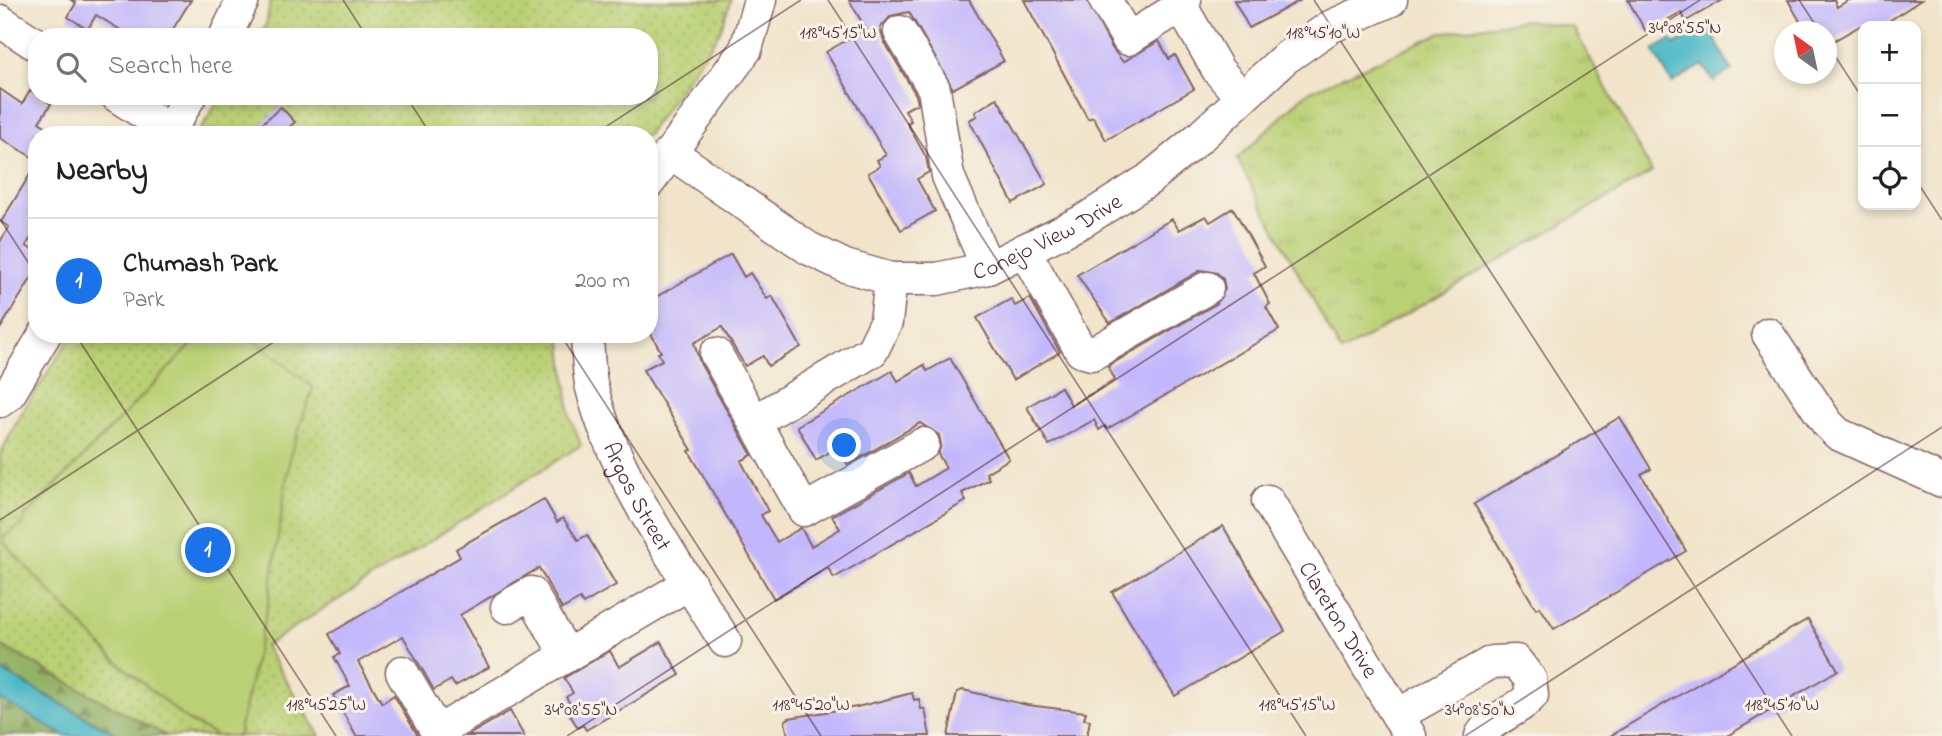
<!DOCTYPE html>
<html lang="en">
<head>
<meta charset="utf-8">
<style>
	:root { --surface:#fff; --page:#f6f6f6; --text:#202124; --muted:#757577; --line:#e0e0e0; --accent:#1a73e8 }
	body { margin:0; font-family:"Indie Flower",sans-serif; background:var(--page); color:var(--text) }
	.controls { position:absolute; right:21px; top:21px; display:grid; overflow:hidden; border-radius:14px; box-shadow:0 4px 10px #0003 }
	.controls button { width:63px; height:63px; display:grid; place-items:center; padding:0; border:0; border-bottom:2px solid var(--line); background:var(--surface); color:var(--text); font:35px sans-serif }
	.compass { position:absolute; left:1774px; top:21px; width:63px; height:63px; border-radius:50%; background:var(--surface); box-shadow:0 4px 10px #0003; rotate:327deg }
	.you { position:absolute; left:845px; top:446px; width:24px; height:24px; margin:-18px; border:5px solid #fff; border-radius:50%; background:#1a73e8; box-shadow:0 0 0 10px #1a73e833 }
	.badge { display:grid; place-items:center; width:46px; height:46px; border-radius:50%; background:var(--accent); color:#fff; font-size:23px; font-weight:700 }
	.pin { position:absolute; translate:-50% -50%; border:4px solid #fff; box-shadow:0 2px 7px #0006 }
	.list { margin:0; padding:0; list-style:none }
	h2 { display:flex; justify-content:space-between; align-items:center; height:91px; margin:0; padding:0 28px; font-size:30px }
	h2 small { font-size:23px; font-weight:400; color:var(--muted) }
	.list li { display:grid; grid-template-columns:46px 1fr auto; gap:21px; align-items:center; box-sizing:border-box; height:126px; padding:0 28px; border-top:2px solid var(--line) }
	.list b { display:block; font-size:26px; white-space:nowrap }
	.list p { margin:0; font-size:23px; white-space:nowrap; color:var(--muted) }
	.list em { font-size:23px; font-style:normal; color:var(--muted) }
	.icon { flex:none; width:38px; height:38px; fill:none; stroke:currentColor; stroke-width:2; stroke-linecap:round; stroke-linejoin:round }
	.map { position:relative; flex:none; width:1942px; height:736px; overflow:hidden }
	.search { position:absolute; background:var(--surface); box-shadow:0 4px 10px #0003; left:28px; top:28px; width:630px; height:77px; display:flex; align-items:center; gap:18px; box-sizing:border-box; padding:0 24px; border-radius:28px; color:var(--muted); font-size:26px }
	.panel { position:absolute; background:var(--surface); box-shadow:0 4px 10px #0003; left:28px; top:126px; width:630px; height:217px; border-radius:28px }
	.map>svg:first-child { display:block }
	.grass { fill:url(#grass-tufts); stroke:#827850; stroke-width:2 }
	.forest { fill:url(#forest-firs); stroke:#6e6848; stroke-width:2 }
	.park { fill:url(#park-dots); stroke:#827850; stroke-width:2 }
	.pitch { fill:#bad074; stroke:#827850; stroke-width:2 }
	.water { fill:#4bb8c6; stroke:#4a6c78; stroke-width:2 }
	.building { fill:#c2b7fc }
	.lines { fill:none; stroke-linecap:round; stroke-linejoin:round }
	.minor-casing { stroke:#846463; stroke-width:35 }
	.minor { stroke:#fff; stroke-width:32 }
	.ticks { fill:none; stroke:#4a1f2b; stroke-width:2; stroke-opacity:0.45 }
	.labels { text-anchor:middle; stroke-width:6; stroke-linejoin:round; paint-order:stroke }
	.street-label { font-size:23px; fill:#4a1f2b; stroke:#f7f3e8 }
	.ticks-label { font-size:18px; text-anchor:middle; fill:#4a1f2b; stroke:#f7f3e8; stroke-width:6; stroke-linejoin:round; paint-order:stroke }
</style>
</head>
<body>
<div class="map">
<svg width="1942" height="736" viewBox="0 0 1942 736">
	<defs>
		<pattern id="grass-tufts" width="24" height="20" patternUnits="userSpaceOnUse" patternTransform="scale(1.75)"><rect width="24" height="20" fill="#bad074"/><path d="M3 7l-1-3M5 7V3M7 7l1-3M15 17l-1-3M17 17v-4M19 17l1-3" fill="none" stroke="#a1b265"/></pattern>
		<pattern id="forest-firs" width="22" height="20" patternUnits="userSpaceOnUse" patternTransform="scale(1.75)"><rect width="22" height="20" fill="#93b266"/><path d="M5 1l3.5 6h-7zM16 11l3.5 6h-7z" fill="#7a9054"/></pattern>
		<pattern id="park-dots" width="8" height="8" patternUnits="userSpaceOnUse" patternTransform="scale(1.75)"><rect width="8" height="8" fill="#bad074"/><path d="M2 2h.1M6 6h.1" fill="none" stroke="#a1b265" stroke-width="1.8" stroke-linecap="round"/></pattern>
	</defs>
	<rect width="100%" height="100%" fill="#f7f3e8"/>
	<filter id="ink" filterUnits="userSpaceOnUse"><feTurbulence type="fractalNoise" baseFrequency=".0143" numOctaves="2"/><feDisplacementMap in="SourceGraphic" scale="14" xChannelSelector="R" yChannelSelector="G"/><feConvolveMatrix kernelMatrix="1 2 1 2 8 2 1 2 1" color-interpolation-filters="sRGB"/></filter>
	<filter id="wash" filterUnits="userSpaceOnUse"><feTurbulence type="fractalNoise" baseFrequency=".00686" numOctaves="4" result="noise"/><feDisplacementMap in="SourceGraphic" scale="28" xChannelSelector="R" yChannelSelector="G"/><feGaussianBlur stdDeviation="1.57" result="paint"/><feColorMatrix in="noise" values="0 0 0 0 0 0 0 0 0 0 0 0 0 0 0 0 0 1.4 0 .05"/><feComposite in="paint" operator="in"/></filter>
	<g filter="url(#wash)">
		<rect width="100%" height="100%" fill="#f1e4ca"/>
		<polygon class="grass" points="1525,20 1573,27 1652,172 1341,352 1237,159 1306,93 1440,33"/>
		<polygon class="forest" points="0,645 167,736 0,735"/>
		<g class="park">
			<polygon points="271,0 731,0 720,32 647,135 197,135 221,96 649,96 649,37 258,37 266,25"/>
			<polygon points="73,334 561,334 570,417 581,445 265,646 320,736 167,736 0,645 0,455 20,415"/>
		</g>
		<polygon class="pitch" points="202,334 246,334 313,387 290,456 269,599 238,736 217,736 187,720 112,657 5,544 4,536 23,525 24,518"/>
		<g class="water">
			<polygon points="1707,26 1732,70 1713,81 1703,65 1672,83 1653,50 1671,40 1675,45"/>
			<polygon points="0,670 120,736 65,736 0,699"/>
		</g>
		<g id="blocks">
			<g class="building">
				<polygon points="71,0 191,0 168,37 132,37 96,15 88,29 68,17 76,3"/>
				<polygon points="849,0 969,0 1004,61 953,89 909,12 891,16 880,28 884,41 916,95 918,103 905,110 911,121 907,123 926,157 929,172 917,179 935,211 901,230 868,173 880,166 877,160 886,155 826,52 866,29"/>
				<polygon points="1024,0 1087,0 1112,48 1123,62 1159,41 1169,59 1175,55 1194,89 1106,140 1093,117 1088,119"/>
				<polygon points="1234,0 1301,0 1249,28"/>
				<polygon points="1628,0 1723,0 1686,21 1681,12 1646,32"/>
				<polygon points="1788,0 1834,0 1837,7 1849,0 1921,0 1881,26 1860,26 1826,45 1826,32 1806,32"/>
				<polygon points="0,89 22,104 30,91 51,104 39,122 59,135 37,135 37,160 0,138"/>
				<polygon points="997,98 1047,184 1013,203 969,120 977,116 975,112"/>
				<polygon points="281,107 295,122 280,135 249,135"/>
				<polygon points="37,163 37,228 26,246 37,253 37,269 0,329 0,242 9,227 1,222"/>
				<polygon points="1233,208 1265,266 1254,273 1270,304 1266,307 1279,330 1107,429 1105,426 1099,430 1094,420 1049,445 1027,407 1061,387 1071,405 1115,380 1108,366 1216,304 1225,289 1223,279 1217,273 1201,270 1110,323 1077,275 1172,219 1179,230 1206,216 1210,222"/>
				<polygon points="731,254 744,277 750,273 767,299 772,296 801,347 768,366 763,356 745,366 722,327 694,343 700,363 752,455 741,461 768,511 761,515 777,542 801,528 811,546 840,529 832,516 909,473 916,486 946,468 938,454 941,445 939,435 920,423 848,465 838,447 816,460 797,426 892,371 898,381 924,365 927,371 950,358 1009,459 986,473 989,479 962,493 966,501 834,578 828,568 774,599 689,451 692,450 643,370 662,360 658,353 661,352 649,330 649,301"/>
				<polygon points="1030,298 1060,352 1013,380 977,318 1011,299 1015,306"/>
				<polygon points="1620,417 1651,469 1641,474 1686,551 1554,629 1540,607 1536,609 1474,504"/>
				<polygon points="544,499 557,522 563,518 578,540 587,535 616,585 583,604 580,599 562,609 539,568 460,615 489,667 455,686 451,680 434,690 403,636 358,662 382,703 394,695 418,736 356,736 333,695 350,686 334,657 340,654 329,634 460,557 456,549"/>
				<polygon points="1223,526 1285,631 1175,696 1112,592"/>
				<polygon points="1808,619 1838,670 1727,736 1610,736"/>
				<polygon points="661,642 680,675 586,730 583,725 578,728 567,710 572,707 566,697 573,693 564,678 610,651 619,667"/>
				<polygon points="963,690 1027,705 1086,712 1084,719 1090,720 1087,736 948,736 957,692"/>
				<polygon points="912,693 914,700 919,699 921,709 925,709 930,736 788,736 785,721 789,718 857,707"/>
				<polygon points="510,711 524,736 467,736"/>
			</g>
		</g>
	</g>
	<g filter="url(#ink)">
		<use href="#blocks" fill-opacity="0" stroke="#846463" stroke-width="2"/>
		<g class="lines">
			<g class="minor-casing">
				<g id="minor">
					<polyline points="1105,0 1128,39 1181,6"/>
					<polyline points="1185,0 1181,6 1218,70 1241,97"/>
					<polyline points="0,21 37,45"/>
					<polyline points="900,32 934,89 948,176 988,268"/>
					<polyline points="225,37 243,0"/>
					<polyline points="117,96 170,130"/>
					<polyline points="167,135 190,96"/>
					<path id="s1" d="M 670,152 L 808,248 L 845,266 L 891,279 L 937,279 L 988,268 L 1083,221 L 1148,180 L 1200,137 L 1284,59 L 1330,27 L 1391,0"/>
					<polyline points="649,182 746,49 760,0"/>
					<polyline points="1024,250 1081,351 1092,354 1207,288"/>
					<path id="s2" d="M 587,334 C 588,352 588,371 592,388 C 614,477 678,564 725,641"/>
					<polyline points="1768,334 1827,423 1838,434 1942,481"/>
					<polyline points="716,354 804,510 923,444"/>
					<polyline points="0,401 9,394 45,334"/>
					<polyline points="754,422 872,351 886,322 891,279"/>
					<path id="s3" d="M 1268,501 L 1410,736"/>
					<polyline points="507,607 531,593 567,656"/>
					<polyline points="402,672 437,732 690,583"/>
					<path d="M 1398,715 L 1492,662 L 1516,661 L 1530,679 L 1532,695 C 1518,712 1491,717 1481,736"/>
				</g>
			</g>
			<use href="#minor" class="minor"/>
		</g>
	</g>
	<path class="ticks" d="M 343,0 L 367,37M 828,0 L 1306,736M 1314,0 L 1792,736M 1799,0 L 1820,32M 1826,42 L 1863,99M 406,96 L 431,135M 593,135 L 801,0M 1916,180 L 1942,220M 0,219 L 37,276M 75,334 L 336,736M 560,334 L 821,736M 0,520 L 286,334M 567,736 L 1700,0M 1465,736 L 1942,427"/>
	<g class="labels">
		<g class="street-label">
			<text dy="8" stroke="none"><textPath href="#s1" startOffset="422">Conejo View Drive</textPath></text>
			<text dy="8" stroke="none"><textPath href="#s2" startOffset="172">Argos Street</textPath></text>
			<text dy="8" stroke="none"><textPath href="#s3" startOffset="138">Clareton Drive</textPath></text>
		</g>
	</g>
	<g class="ticks-label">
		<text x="1685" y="33">34°08'55"N</text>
		<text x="838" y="38">118°45'15"W</text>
		<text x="1323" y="38">118°45'10"W</text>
		<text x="326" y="710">118°45'25"W</text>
		<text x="811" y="710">118°45'20"W</text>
		<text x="1297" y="710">118°45'15"W</text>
		<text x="1782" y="710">118°45'10"W</text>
		<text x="581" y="715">34°08'55"N</text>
		<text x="1480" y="715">34°08'50"N</text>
	</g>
</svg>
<div class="controls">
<button>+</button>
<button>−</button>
<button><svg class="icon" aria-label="locate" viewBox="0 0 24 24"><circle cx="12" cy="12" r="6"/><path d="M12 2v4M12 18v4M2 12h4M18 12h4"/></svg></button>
</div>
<svg class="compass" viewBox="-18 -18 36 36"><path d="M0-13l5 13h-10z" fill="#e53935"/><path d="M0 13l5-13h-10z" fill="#757577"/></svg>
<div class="you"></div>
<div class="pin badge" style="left:208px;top:550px">1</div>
<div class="search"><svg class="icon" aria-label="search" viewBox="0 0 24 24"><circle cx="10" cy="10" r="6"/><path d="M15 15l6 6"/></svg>Search here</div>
<section class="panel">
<h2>Nearby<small></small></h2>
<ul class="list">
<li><span class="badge">1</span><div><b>Chumash Park</b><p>Park</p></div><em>200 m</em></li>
</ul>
</section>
</div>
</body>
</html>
